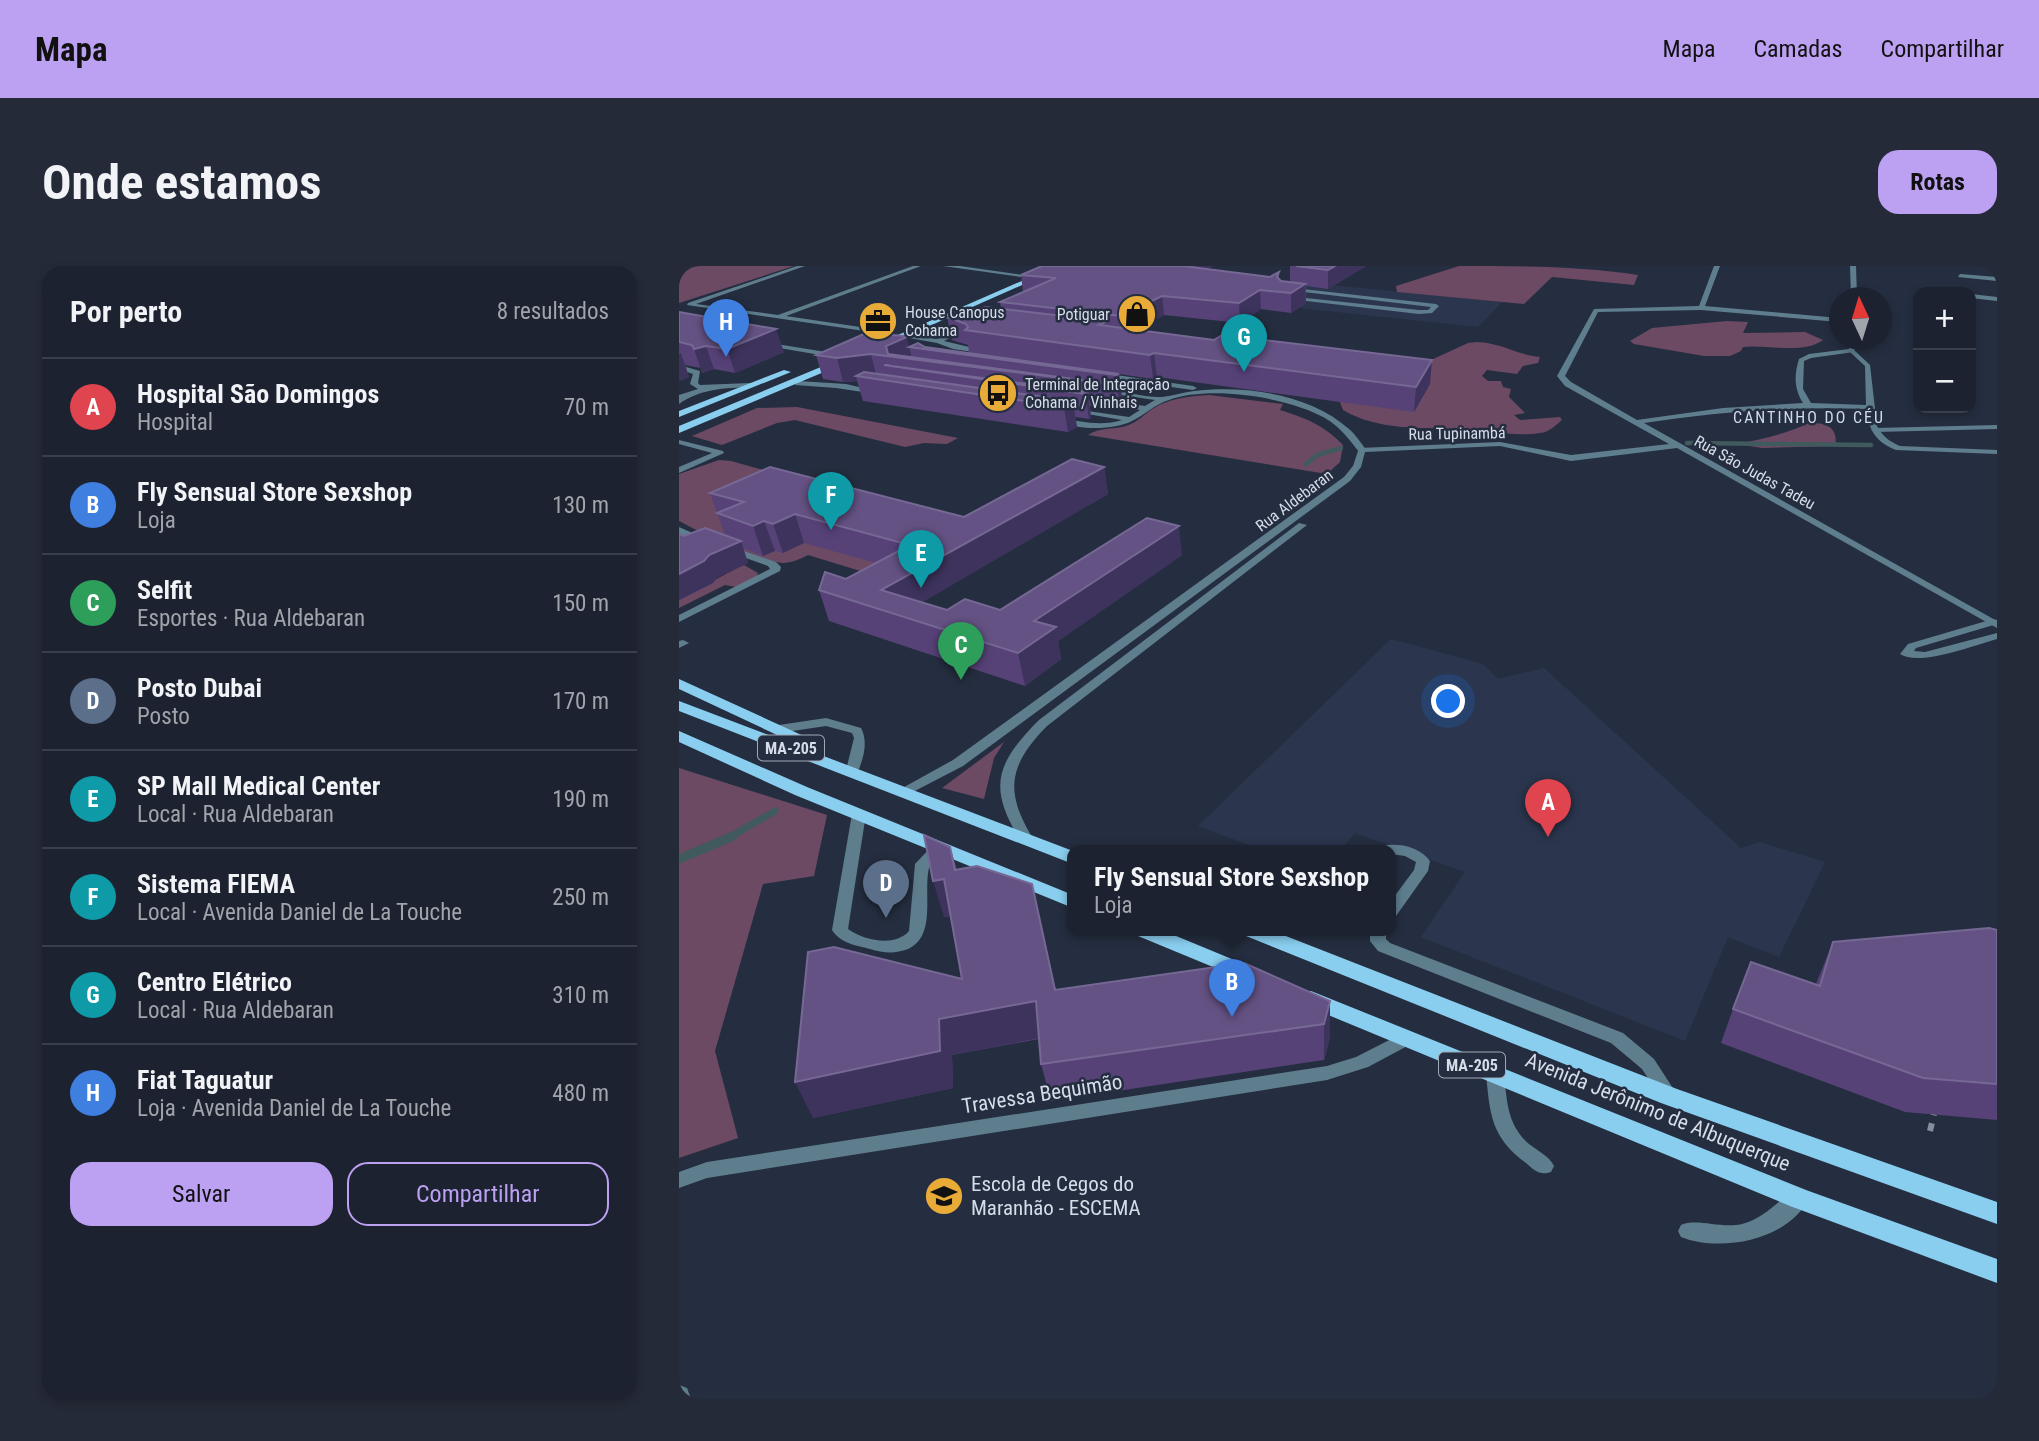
<!DOCTYPE html>
<html lang="pt">
<head>
<meta charset="utf-8">
<style>
	:root { --surface:#1c2230; --page:#252a38; --text:#f1f3f6; --muted:#a0a4ab; --line:#3a3f4c; --accent:#bca0f2 }
	body { margin:0; font-family:"Roboto Condensed",sans-serif; background:var(--page); color:var(--text) }
	.controls { position:absolute; right:21px; top:21px; display:grid; overflow:hidden; border-radius:14px; box-shadow:0 4px 10px #0003 }
	.controls button { width:63px; height:63px; display:grid; place-items:center; padding:0; border:0; border-bottom:2px solid var(--line); background:var(--surface); color:var(--text); font:35px sans-serif }
	.compass { position:absolute; left:1150px; top:21px; width:63px; height:63px; border-radius:50%; background:var(--surface); box-shadow:0 4px 10px #0003; rotate:356deg }
	.you { position:absolute; left:770px; top:436px; width:24px; height:24px; margin:-18px; border:5px solid #fff; border-radius:50%; background:#1a73e8; box-shadow:0 0 0 10px #1a73e833 }
	.badge { display:grid; place-items:center; width:46px; height:46px; border-radius:50%; background:var(--accent); color:#fff; font-size:23px; font-weight:700 }
	.pin { position:absolute; translate:-50% -58px; filter:drop-shadow(0 2px 4px #0008) }
	.pin::after { content:''; position:absolute; top:37px; width:24px; height:21px; background:inherit; clip-path:polygon(0 0,100% 0,50% 100%) }
	.popup { position:absolute; left:388px; top:579px; width:329px; height:91px; box-sizing:border-box; display:grid; place-content:center; border-radius:14px; background:var(--surface); filter:drop-shadow(0 2px 5px #0005); font-size:23px; white-space:nowrap; color:var(--muted) }
	.popup b { font-size:26px; color:var(--text) }
	.popup::after { content:''; position:absolute; left:50%; top:100%; margin-left:-14px; border:14px solid transparent; border-top-color:var(--surface) }
	.list { margin:0; padding:0; list-style:none }
	h2 { display:flex; justify-content:space-between; align-items:center; height:91px; margin:0; padding:0 28px; font-size:30px }
	h2 small { font-size:23px; font-weight:400; color:var(--muted) }
	.list li { display:grid; grid-template-columns:46px 1fr auto; gap:21px; align-items:center; box-sizing:border-box; height:98px; padding:0 28px; border-top:2px solid var(--line) }
	.list b { display:block; font-size:26px; white-space:nowrap }
	.list p { margin:0; font-size:23px; white-space:nowrap; color:var(--muted) }
	.list em { font-size:23px; font-style:normal; color:var(--muted) }
	.actions { display:flex; gap:14px; padding:21px 28px }
	.actions a { flex:1; padding:16px 0; border:2px solid var(--accent); border-radius:21px; text-align:center; font-size:24px; color:var(--accent) }
	.actions .main { background:var(--accent); color:#111 }
	.map { position:relative; flex:none; width:1318px; height:1133px; overflow:hidden; border-radius:21px }
	header { display:flex; align-items:center; gap:42px; box-sizing:border-box; height:98px; padding:0 35px; background:var(--accent); color:#111 }
	header strong { font-size:33px }
	nav { display:flex; gap:38px; margin-inline-start:auto; font-size:24px }
	.intro { display:flex; align-items:center; justify-content:space-between; box-sizing:border-box; height:168px; padding:0 42px }
	h1 { margin:0; font-size:49px }
	.button { padding:18px 32px; border-radius:21px; background:var(--accent); color:#111; font-size:24px; font-weight:700 }
	main { display:flex; gap:42px; padding:0 42px }
	aside { flex:1; background:var(--surface); border-radius:21px; box-shadow:0 4px 10px #0003 }
	.map>svg:first-child { display:block }
	.built { fill:#2b364e }
	.green { fill:#6c4a64 }
	.lines { fill:none; stroke-linecap:round; stroke-linejoin:round }
	.stream-far3 { stroke:#405a5d; stroke-width:3.5 }
	.stream-far2 { stroke:#405a5d; stroke-width:4.5 }
	.stream-far1 { stroke:#405a5d; stroke-width:7 }
	.stream { stroke:#405a5d; stroke-width:9 }
	.path { stroke:#868d9c; stroke-width:6; stroke-dasharray:8 8; stroke-linecap:butt }
	.service { fill:#5e7e8e; fill-rule:evenodd }
	.minor { fill:#5e7e8e; fill-rule:evenodd }
	.primary { fill:#8aceef; fill-rule:evenodd }
	.wall { fill:#574278 }
	.shaded-wall { fill:#3d335d }
	.building { fill:#645284; stroke:#766894; stroke-width:2 }
	.labels { text-anchor:middle; stroke-width:5; stroke-linejoin:round; paint-order:stroke }
	.far-poi-label { font-size:16px; fill:#d6dce8; stroke:#252e40; text-anchor:start }
	.far-neighbourhood-label { font-size:16px; letter-spacing:2px; fill:#d0dbf3; stroke:#252e40 }
	.far-street-label { font-size:16px; fill:#d6dce8; stroke:#252e40 }
	.shield { fill:#252e40; stroke:#a1a8b6; stroke-width:2 }
	.shield-label { font-size:16px; font-weight:bold; fill:#d6dce8 }
	.near-street-label { font-size:21px; fill:#d6dce8; stroke:#252e40 }
	.near-poi-label { font-size:21px; fill:#d6dce8; stroke:#252e40; text-anchor:start }
</style>
</head>
<body>
<header>
<strong>Mapa</strong>
<nav><a>Mapa</a><a>Camadas</a><a>Compartilhar</a></nav>
</header>
<div class="intro"><h1>Onde estamos</h1><a class="button">Rotas</a></div>
<main>
<aside>
<h2>Por perto<small>8 resultados</small></h2>
<ul class="list">
<li><span class="badge" style="background:#e0444e">A</span><div><b>Hospital São Domingos</b><p>Hospital</p></div><em>70 m</em></li>
<li><span class="badge" style="background:#3f7fe0">B</span><div><b>Fly Sensual Store Sexshop</b><p>Loja</p></div><em>130 m</em></li>
<li><span class="badge" style="background:#2e9e5b">C</span><div><b>Selfit</b><p>Esportes · Rua Aldebaran</p></div><em>150 m</em></li>
<li><span class="badge" style="background:#5c6f8a">D</span><div><b>Posto Dubai</b><p>Posto</p></div><em>170 m</em></li>
<li><span class="badge" style="background:#0f9aa8">E</span><div><b>SP Mall Medical Center</b><p>Local · Rua Aldebaran</p></div><em>190 m</em></li>
<li><span class="badge" style="background:#0f9aa8">F</span><div><b>Sistema FIEMA</b><p>Local · Avenida Daniel de La Touche</p></div><em>250 m</em></li>
<li><span class="badge" style="background:#0f9aa8">G</span><div><b>Centro Elétrico</b><p>Local · Rua Aldebaran</p></div><em>310 m</em></li>
<li><span class="badge" style="background:#3f7fe0">H</span><div><b>Fiat Taguatur</b><p>Loja · Avenida Daniel de La Touche</p></div><em>480 m</em></li>
</ul>
<div class="actions"><a class="main">Salvar</a><a>Compartilhar</a></div>
</aside>
<div class="map">
<svg width="1318" height="1133" viewBox="0 0 1318 1133">
	<rect width="100%" height="100%" fill="#252e40"/>
	<g class="built">
		<polygon points="458,0 823,36 799,61 372,16"/>
		<polygon points="712,373 804,398 819,413 865,402 1062,582 1081,576 1146,596 1100,691 1049,671 1006,775 742,671 786,606 676,567 661,585 586,585 519,560"/>
	</g>
	<g class="green">
		<polygon points="0,0 115,0 0,37"/>
		<path d="M 780,0 C 837,0 903,0 959,9 L 955,19 L 873,11 L 845,38 L 718,26 L 717,20 Z"/>
		<path d="M 1048,55 L 1069,56 L 1064,67 L 1126,66 L 1144,74 C 1123,89 1088,78 1064,81 L 1062,85 L 1051,90 L 1025,90 L 955,78 L 951,75 L 973,62 Z"/>
		<path d="M 798,76 C 823,77 835,88 861,91 L 859,97 L 844,100 L 838,108 L 808,104 L 803,110 L 809,115 L 822,115 L 824,121 L 832,123 L 830,131 L 846,147 L 835,149 L 841,154 L 881,151 L 883,154 C 876,160 870,166 861,167 C 834,171 806,164 780,163 C 740,161 700,165 664,144 L 661,136 L 789,77 Z"/>
		<path d="M 530,129 L 604,138 L 601,144 C 626,152 645,159 664,179 L 661,196 L 648,208 L 409,169 C 421,161 433,164 447,160 C 458,157 465,148 475,142 C 491,132 512,130 530,129 Z"/>
		<polygon points="118,141 279,172 268,178 245,177 226,181 116,154 98,157 43,179 13,170 78,142"/>
		<path d="M 1130,157 C 1146,156 1160,161 1156,180 L 1083,182 L 1058,178 C 1084,173 1106,168 1130,157 Z"/>
		<path d="M 40,194 L 52,195 L 185,232 L 125,277 L 241,250 L 188,307 L 129,289 C 121,293 113,297 103,297 C 76,294 25,268 0,255 L 0,208 Z"/>
		<path d="M 65,299 L 79,307 L 78,311 L 57,321 L 46,319 L 0,342 L 0,334 C 23,323 42,309 65,299 Z"/>
		<polygon points="325,476 315,492 305,533 263,522"/>
		<polygon points="0,502 148,549 135,610 84,618 36,785 59,872 0,892"/>
	</g>
	<g class="lines">
		<polyline class="stream-far3" points="0,3 11,0"/>
		<g class="stream-far2">
			<polyline points="1008,177 1192,179"/>
			<polyline points="627,198 638,189 662,182"/>
		</g>
		<polyline class="stream-far1" points="51,571 96,545"/>
		<polyline class="stream" points="0,593 54,570"/>
		<polyline class="path" points="1251,865 1255,848"/>
		<g class="service">
			<polygon points="606,21 757,38 760,40 753,47 740,48 610,33 608,30 740,44 749,44 752,41 608,24"/>
			<polygon points="243,59 284,63 284,65 265,75 311,86 308,88 274,83 258,77 219,70 222,68 258,73 274,65 245,62"/>
			<polygon points="85,76 153,87 156,89 153,91 83,79"/>
			<polygon points="1171,84 1175,84 1191,99 1191,101 1187,101 1171,86"/>
			<path d="M 0,99 L 21,105 L 19,117 L 21,119 L 71,117 L 75,119 L 71,121 C 45,122 21,123 0,138 L 0,129 L 19,123 L 11,118 L 14,108 L 0,103 Z"/>
			<polygon points="423,107 514,120 518,122 514,124 420,111"/>
			<polygon points="119,115 167,118 201,126 197,128 157,122 116,119"/>
			<path d="M 424,122 C 441,124 466,132 483,131 C 494,130 505,126 515,125 C 566,119 631,128 670,163 C 677,169 682,177 687,184 L 680,186 C 670,173 661,161 646,152 C 609,131 530,119 490,134 C 476,138 466,149 453,155 C 434,165 394,164 375,154 L 379,152 C 400,155 422,161 443,154 L 391,145 L 395,143 L 450,151 L 461,144 L 408,136 L 407,134 L 411,132 L 466,140 L 476,134 L 421,126 L 421,122 Z"/>
			<polygon points="1318,159 1318,163 1196,166 1192,164 1196,162"/>
			<polygon points="0,174 44,185 45,187 0,207 0,201 33,187 0,178"/>
			<polygon points="0,261 27,273 29,275 21,277 0,268"/>
			<polygon points="47,281 53,281 97,296 102,301 101,305 0,356 0,349 91,303 89,300 47,285"/>
			<path d="M 1314,353 L 1318,354 L 1318,358 L 1237,382 L 1235,385 L 1246,386 L 1318,367 L 1318,373 C 1296,379 1240,401 1221,388 L 1229,378 Z"/>
			<polygon points="4,374 10,377 0,382 0,375"/>
			<path d="M 147,452 L 182,462 C 189,475 185,490 180,503 L 170,503 L 168,500 L 175,472 L 173,467 L 147,460 L 100,467 L 94,463 L 100,459 Z"/>
			<path d="M 180,544 L 187,548 L 169,663 C 186,675 216,681 230,665 L 236,598 L 255,578 L 260,576 L 267,581 C 262,588 252,594 250,602 C 244,627 258,670 229,683 C 216,688 204,687 191,683 C 177,679 162,678 153,664 L 173,548 Z"/>
			<path d="M 709,579 C 725,578 741,582 751,595 L 749,605 L 717,650 L 712,651 L 712,635 L 735,604 L 737,596 L 726,590 L 712,588 L 712,585 L 697,585 L 699,582 Z"/>
			<polygon points="691,665 707,665 707,673 711,677 944,767 975,793 999,830 996,835 990,837 984,835 963,803 932,777 699,685 691,675"/>
			<path d="M 816,801 L 822,803 L 825,808 C 828,835 828,859 850,878 C 859,885 870,890 875,900 L 872,906 C 861,910 855,904 847,897 C 812,871 811,849 807,808 L 810,803 Z"/>
			<path d="M 1120,923 L 1127,926 L 1130,932 C 1110,974 1042,987 1002,971 L 999,965 L 1002,959 C 1018,952 1042,963 1063,958 C 1088,952 1100,931 1120,923 Z"/>
		</g>
		<g class="minor">
			<polygon points="118,0 126,0 17,38 99,49 234,0 242,0 107,50 208,65 206,68 8,39 9,37"/>
			<polygon points="264,0 281,0 345,9 342,11"/>
			<path d="M 1035,0 L 1041,0 L 1026,40 L 1160,52 L 1160,56 L 1022,44 L 919,46 L 886,110 L 892,116 L 958,154 L 1044,142 L 1124,137 C 1115,123 1115,109 1120,93 L 1130,88 L 1170,83 L 1172,74 L 1178,74 L 1175,86 L 1132,92 L 1125,95 L 1124,123 L 1132,137 L 1187,139 L 1186,100 L 1191,99 L 1198,160 C 1204,171 1210,175 1221,180 L 1318,184 L 1318,188 L 1217,184 C 1197,176 1189,164 1188,143 C 1113,140 1039,146 965,157 L 1318,355 L 1318,362 L 998,182 L 892,195 L 821,180 L 686,186 L 682,201 L 671,215 L 284,500 L 230,528 L 225,529 L 218,525 L 274,494 L 665,211 L 674,200 L 680,182 L 821,176 L 892,189 L 990,178 L 886,120 L 878,110 L 915,43 L 1020,40 Z"/>
			<polygon points="1171,0 1177,0 1178,32 1172,32"/>
			<polygon points="1281,8 1318,11 1318,15 1279,11"/>
			<polygon points="1292,28 1318,31 1318,35 1292,32"/>
			<path d="M 620,257 L 628,259 L 368,460 C 329,500 325,526 355,574 L 353,577 L 343,577 C 309,523 315,499 360,454 Z"/>
			<polygon points="728,765 734,767 737,772 734,777 689,801 648,814 28,912 0,922 0,906 28,896 648,800 677,791"/>
			<polygon points="0,1119 8,1122 12,1133 0,1133"/>
		</g>
		<g class="primary">
			<polygon points="377,0 386,0 203,81 196,79"/>
			<polygon points="161,93 164,98 0,167 0,160"/>
			<polygon points="105,104 112,106 0,151 0,145"/>
			<polygon points="0,413 140,477 142,480 140,483 128,483 0,423"/>
			<polygon points="0,435 394,585 394,598 0,445"/>
			<polygon points="0,465 128,521 394,629 394,642 116,529 0,476"/>
			<polygon points="456,665 485,665 577,703 580,708 577,713 570,715 563,713 459,670"/>
			<polygon points="564,665 594,665 998,823 1318,936 1318,958 982,837 567,670"/>
			<polygon points="632,725 1127,924 1318,993 1318,1017 1111,940 625,739 622,733 625,727"/>
		</g>
	</g>
	<g class="wall">
		<polygon points="363,0 533,0 528,3 591,11 600,6 600,13 602,15 611,16 611,0 687,0 649,23 627,20 627,37 612,47 582,43 561,57 485,49 457,64 751,118 735,146 478,111 474,113 440,108 443,132 440,134 426,132 427,142 411,140 412,152 410,153 396,151 398,161 389,166 184,135 178,115 164,116 144,113 137,89 187,67 232,91 230,81 246,81 290,87 289,79 273,74 268,51 322,43 321,36 344,26 342,9"/>
		<polygon points="0,46 105,86 56,107 35,103 23,107 22,102 6,99 10,111 0,115"/>
		<polygon points="425,201 429,228 243,336 268,344 321,344 503,289 379,375 382,393 346,420 150,355 140,324 167,313 197,297 125,277 104,287 96,285 84,290 64,282 69,297 39,311 34,317 0,334 0,268 5,270 46,269 31,227 285,251"/>
		<polygon points="271,581 278,604 353,618 377,724 651,735 651,772 645,794 372,835 362,798 360,773 273,789 274,822 134,852 283,713 272,650 265,651"/>
		<polygon points="1318,664 1318,854 1226,846 1042,777 1054,743 1137,718 1154,676"/>
	</g>
	<g class="shaded-wall">
		<polygon points="516,0 533,0 517,9"/>
		<polygon points="656,0 687,0 649,23 649,4"/>
		<polygon points="626,18 627,37 612,47 612,27"/>
		<polygon points="581,24 582,43 561,57 560,37"/>
		<polygon points="483,30 485,49 444,71 442,50"/>
		<polygon points="97,63 105,86 56,107 48,83"/>
		<polygon points="228,71 233,94 210,91 207,80"/>
		<polygon points="27,80 35,103 23,107 15,83"/>
		<polygon points="2,87 10,111 0,115 0,88"/>
		<polygon points="475,87 478,111 474,113 471,89"/>
		<polygon points="192,88 198,112 177,110 178,115 164,116 158,92"/>
		<polygon points="753,94 751,118 735,146 737,121"/>
		<polygon points="440,108 443,132 440,134 437,109"/>
		<polygon points="409,126 412,152 410,153 406,128"/>
		<polygon points="394,135 398,161 389,166 385,141"/>
		<polygon points="425,201 429,228 220,350 202,324"/>
		<polygon points="116,248 125,277 104,287 94,258"/>
		<polygon points="85,255 96,285 84,290 74,260"/>
		<polygon points="500,260 503,289 379,375 382,393 346,420 339,387 355,355"/>
		<polygon points="62,275 69,297 39,311 34,317 0,334 0,308 30,289"/>
		<polygon points="265,613 276,649 265,651 254,615"/>
		<polygon points="357,735 366,771 273,789 274,822 134,852 116,816 260,753"/>
		<polygon points="651,735 651,772 645,794 645,758"/>
	</g>
	<g class="building">
		<polygon points="363,0 504,0 591,11 600,6 598,11 602,15 626,18 612,27 581,24 560,37 483,30 442,50 321,36 377,12 342,9"/>
		<polygon points="617,0 656,0 649,4"/>
		<polygon points="306,41 428,55 420,59 535,74 543,69 753,94 737,121 475,87 471,89 286,64 289,61 287,58 268,51 281,44 298,44"/>
		<polygon points="0,46 97,63 48,83 27,80 15,83 13,79 0,76"/>
		<polygon points="187,67 226,70 228,71 207,80 209,88 424,117 192,88 158,92 137,89"/>
		<polygon points="239,77 246,81 440,108 437,109 230,81"/>
		<polygon points="205,99 409,126 406,128"/>
		<polygon points="185,106 394,135 385,141 177,110"/>
		<polygon points="393,193 425,201 202,324 268,344 286,333 321,344 468,252 500,260 355,355 377,361 339,387 140,324 146,306 167,313 231,279 116,248 94,258 85,255 74,260 38,247 65,236 31,227 91,201 285,251"/>
		<polygon points="26,262 62,275 30,289 25,295 0,308 0,268 5,270"/>
		<polygon points="245,569 271,581 276,604 298,600 353,618 376,724 565,697 651,735 645,758 362,798 357,735 260,753 261,785 116,816 129,686 155,681 283,713 265,613 254,615"/>
		<polygon points="1310,662 1318,664 1318,818 1244,812 1054,743 1072,696 1141,720 1154,676"/>
	</g>
	<defs>
		<g id="shop-disc" transform="scale(2.0125)"><circle r="9.5" fill="#e9ab38" stroke="#252e40"/><path d="M-5-2.5h2.3a2.7 3.5 0 0 1 5.4 0H5L5.5 6h-11ZM-1.5-2.5h3a1.5 2.3 0 0 0-3 0Z" fill="#111"/></g>
		<g id="office-disc" transform="scale(2.0125)"><circle r="9.5" fill="#e9ab38" stroke="#252e40"/><path d="M-6-3h4V-5.5h4V-3h4V5H-6ZM-1-4.5V-3h2v-1.5ZM-6 0V1H6V0Z" fill="#111"/></g>
		<g id="bus-disc" transform="scale(2.0125)"><circle r="9.5" fill="#e9ab38" stroke="#252e40"/><path d="M-5-6H5V4H4V6H2V4H-2V6H-4V4H-5ZM-3.5-4V0h7V-4ZM-3.5 1.2v1.5H-2V1.2ZM2 1.2v1.5H3.5V1.2Z" fill="#111"/></g>
		<g id="school-disc" transform="scale(2.0125)"><circle r="9.5" fill="#e9ab38" stroke="#252e40"/><path d="M0-5L7-2L0 1L-7-2ZM-4 1L0 2.5L4 1V4Q0 6-4 4Z" fill="#111"/></g>
	</defs>
	<g fill-rule="evenodd">
		<use href="#shop-disc" x="458" y="48"/>
		<use href="#office-disc" x="199" y="55"/>
		<use href="#bus-disc" x="319" y="127"/>
		<use href="#school-disc" x="265" y="930"/>
	</g>
	<g class="labels">
		<g class="far-poi-label">
			<text x="226" y="52">House Canopus<tspan x="226" dy="18">Cohama</tspan></text>
			<text x="431" y="54" text-anchor="end">Potiguar</text>
			<text x="346" y="124">Terminal de Integração<tspan x="346" dy="18">Cohama / Vinhais</tspan></text>
		</g>
		<g class="far-neighbourhood-label">
			<text x="1130" y="157">CANTINHO DO CÉU</text>
		</g>
		<g class="far-street-label">
			<text transform="translate(778 167) rotate(-1)" y="6">Rua Tupinambá</text>
			<text transform="translate(1076 206) rotate(29)" y="6">Rua São Judas Tadeu</text>
			<text transform="translate(615 234) rotate(-37)" y="6">Rua Aldebaran</text>
		</g>
		<g class="shield">
			<rect x="79" y="469.5" width="66" height="25" rx="5"/>
			<rect x="760" y="786.5" width="66" height="25" rx="5"/>
		</g>
		<g class="shield-label">
			<text x="112" y="488">MA-205</text>
			<text x="793" y="805">MA-205</text>
		</g>
		<g class="near-street-label">
			<text transform="translate(363 828) rotate(-9)" y="7">Travessa Bequimão</text>
			<text transform="translate(979 846) rotate(22)" y="7">Avenida Jerônimo de Albuquerque</text>
		</g>
		<g class="near-poi-label">
			<text x="292" y="925">Escola de Cegos do<tspan x="292" dy="24">Maranhão - ESCEMA</tspan></text>
		</g>
	</g>
</svg>
<div class="controls">
<button>+</button>
<button>−</button>
</div>
<svg class="compass" viewBox="-18 -18 36 36"><path d="M0-13l5 13h-10z" fill="#e53935"/><path d="M0 13l5-13h-10z" fill="#a0a4ab"/></svg>
<div class="you"></div>
<div class="pin badge" style="left:869px;top:571px;background:#e0444e">A</div>
<div class="pin badge" style="left:553px;top:751px;background:#3f7fe0">B</div>
<div class="popup"><b>Fly Sensual Store Sexshop</b>Loja</div>
<div class="pin badge" style="left:282px;top:414px;background:#2e9e5b">C</div>
<div class="pin badge" style="left:207px;top:652px;background:#5c6f8a">D</div>
<div class="pin badge" style="left:242px;top:322px;background:#0f9aa8">E</div>
<div class="pin badge" style="left:152px;top:264px;background:#0f9aa8">F</div>
<div class="pin badge" style="left:565px;top:106px;background:#0f9aa8">G</div>
<div class="pin badge" style="left:47px;top:91px;background:#3f7fe0">H</div>
</div>
</main>
</body>
</html>
